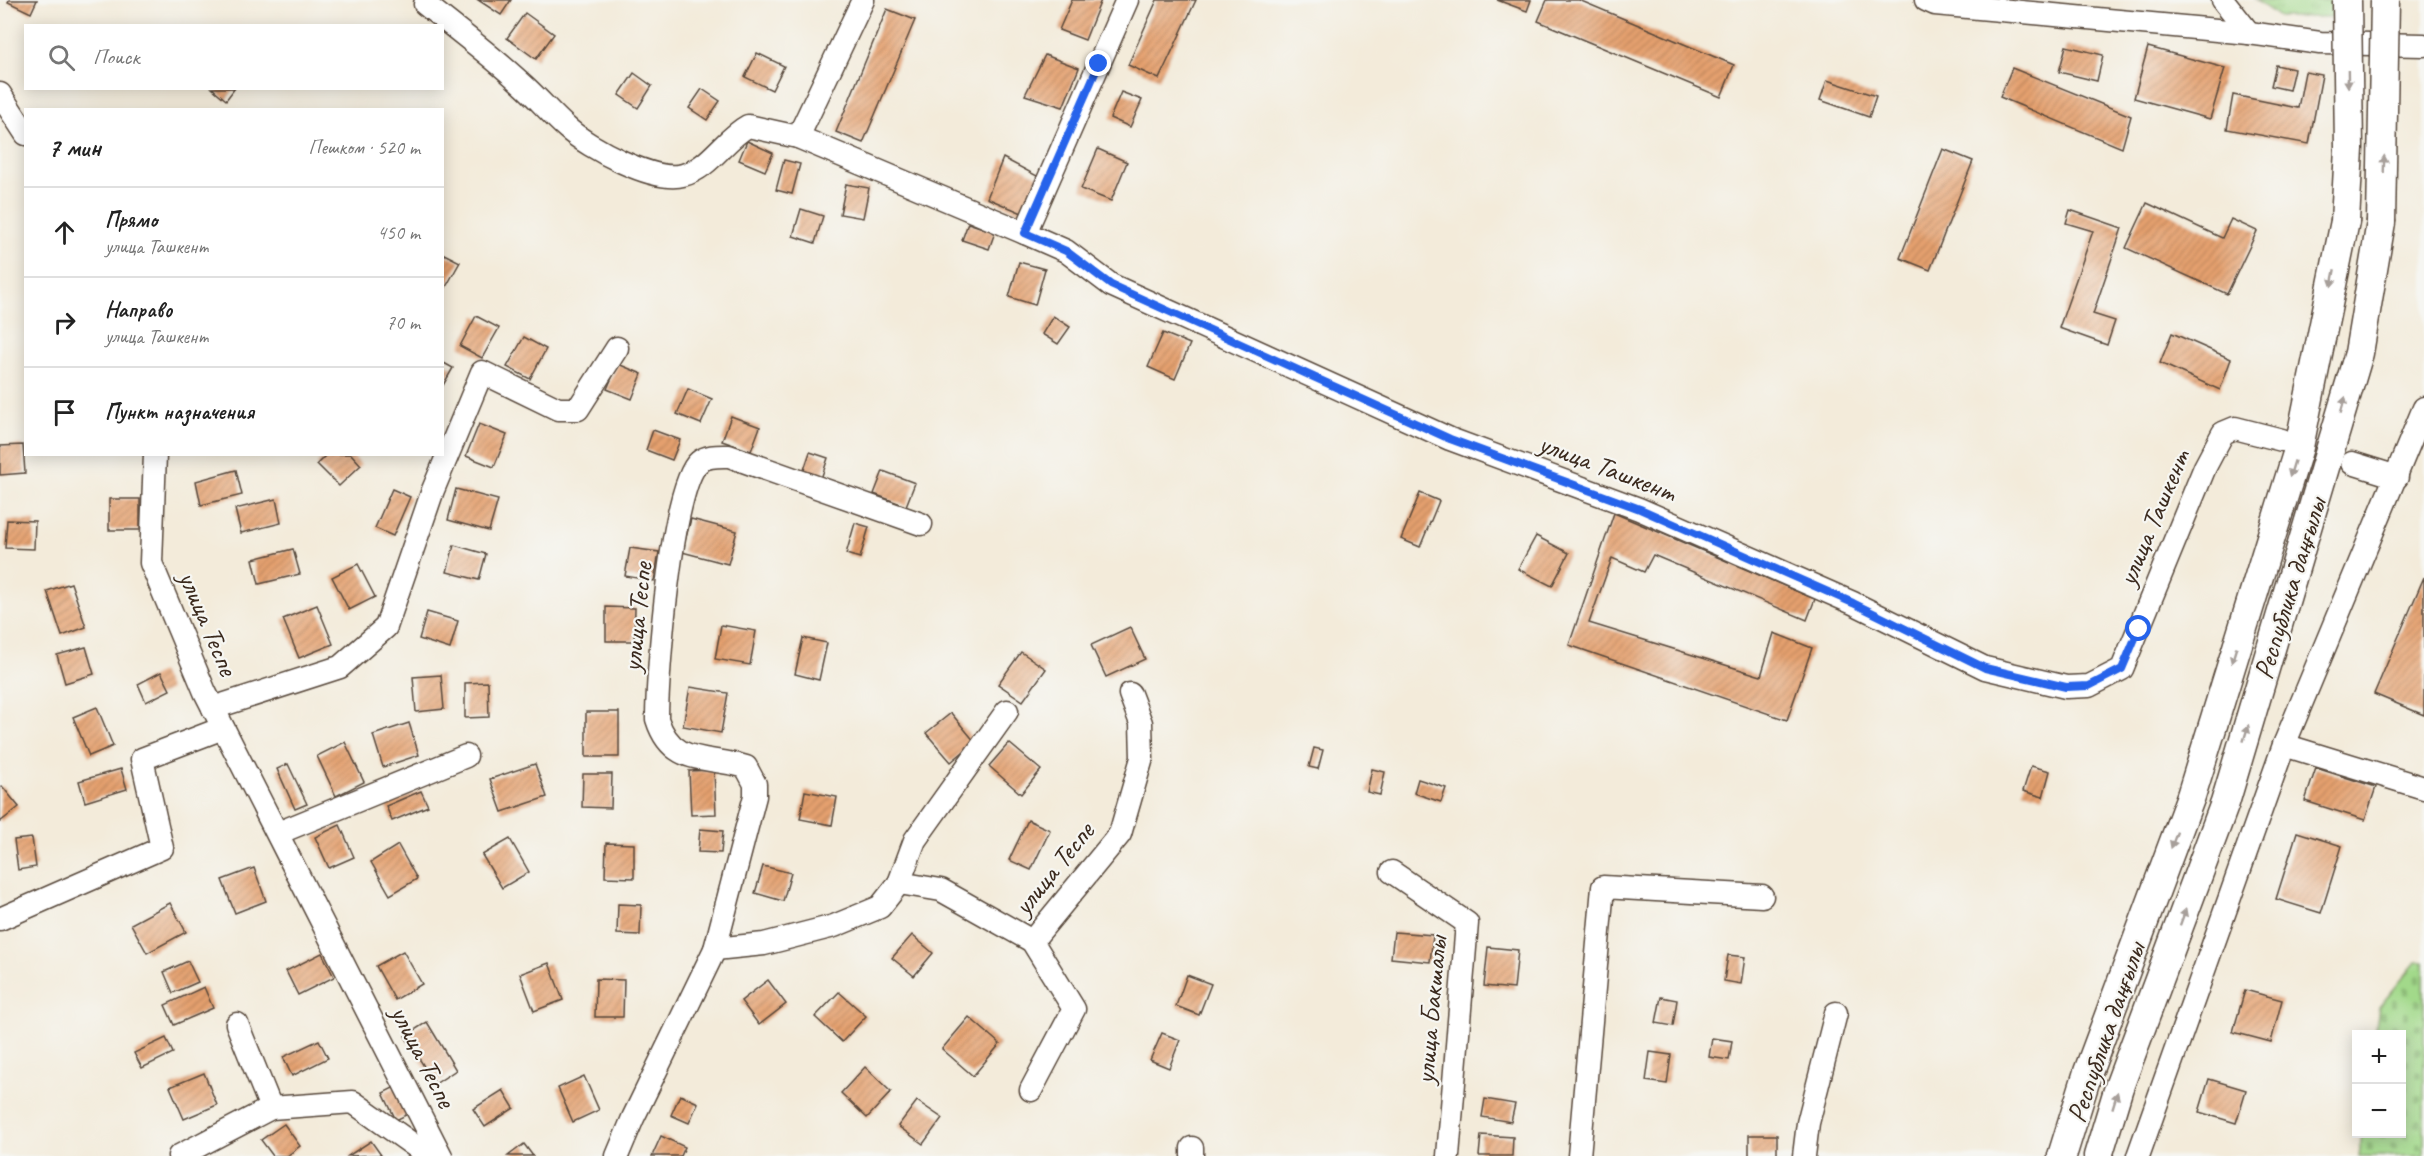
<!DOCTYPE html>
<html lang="ru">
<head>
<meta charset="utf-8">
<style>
	:root { --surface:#fff; --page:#f2f2f2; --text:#222; --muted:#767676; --line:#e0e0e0 }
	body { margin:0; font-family:Caveat,sans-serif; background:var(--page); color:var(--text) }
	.controls { position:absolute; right:18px; bottom:18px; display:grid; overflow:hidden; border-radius:0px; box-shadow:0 3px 15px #0003 }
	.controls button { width:54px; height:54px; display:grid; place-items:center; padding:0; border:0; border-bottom:2px solid var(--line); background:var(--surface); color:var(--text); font:30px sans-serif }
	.stop { position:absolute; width:18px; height:18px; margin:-14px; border:4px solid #2563eb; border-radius:50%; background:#fff }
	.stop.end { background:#2563eb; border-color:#fff; box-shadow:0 2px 6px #0008 }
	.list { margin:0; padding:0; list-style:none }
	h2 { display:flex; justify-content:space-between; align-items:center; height:78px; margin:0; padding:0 24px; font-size:26px }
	h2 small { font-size:20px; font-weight:400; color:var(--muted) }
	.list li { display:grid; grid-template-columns:39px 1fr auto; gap:18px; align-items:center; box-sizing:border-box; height:90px; padding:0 24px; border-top:2px solid var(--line) }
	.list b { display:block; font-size:22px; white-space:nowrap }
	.list p { margin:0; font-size:20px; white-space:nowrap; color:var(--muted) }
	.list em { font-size:20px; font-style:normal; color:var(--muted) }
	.icon { flex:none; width:33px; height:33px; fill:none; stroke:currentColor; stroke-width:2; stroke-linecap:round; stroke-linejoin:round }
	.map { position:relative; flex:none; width:2424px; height:1156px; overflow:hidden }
	.search { position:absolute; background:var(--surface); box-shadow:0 3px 15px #0003; left:24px; top:24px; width:420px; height:66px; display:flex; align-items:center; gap:15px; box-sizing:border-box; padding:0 21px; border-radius:0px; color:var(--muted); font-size:22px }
	.panel { position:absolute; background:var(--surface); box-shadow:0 3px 15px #0003; left:24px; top:108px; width:420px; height:348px; border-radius:0px }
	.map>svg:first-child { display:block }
	.grass { fill:url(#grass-tufts); stroke:#6e8254; stroke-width:1.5 }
	.cemetery { fill:url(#cemetery-stones); stroke:#6e8254; stroke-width:1.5 }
	.building { fill:url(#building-hatch) }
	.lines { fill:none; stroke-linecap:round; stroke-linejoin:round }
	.minor-casing { stroke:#57473a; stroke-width:25 }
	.major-casing { stroke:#57473a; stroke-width:31 }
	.minor { stroke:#fff; stroke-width:22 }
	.major { stroke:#fff; stroke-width:28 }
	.major-bridge-casing { stroke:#57473a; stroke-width:31; stroke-linecap:butt }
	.major-bridge { stroke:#fff; stroke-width:28 }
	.oneway { fill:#a79f9a }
	.route { stroke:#2563eb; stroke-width:8 }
	.labels { text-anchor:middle; stroke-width:4.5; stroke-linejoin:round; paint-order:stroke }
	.street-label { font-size:28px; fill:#3b2a1e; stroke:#f6f6f2 }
</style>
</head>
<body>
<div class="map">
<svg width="2424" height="1156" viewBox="0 0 2424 1156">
	<defs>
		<pattern id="grass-tufts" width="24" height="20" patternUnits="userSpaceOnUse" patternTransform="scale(1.5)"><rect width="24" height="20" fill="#a2d98a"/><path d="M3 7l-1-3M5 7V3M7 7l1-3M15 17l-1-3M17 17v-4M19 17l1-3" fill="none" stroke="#8cba77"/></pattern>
		<pattern id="cemetery-stones" width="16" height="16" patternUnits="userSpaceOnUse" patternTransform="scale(1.5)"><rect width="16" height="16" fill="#a2d98a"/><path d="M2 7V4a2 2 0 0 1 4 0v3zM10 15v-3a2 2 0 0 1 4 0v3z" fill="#8cba77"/></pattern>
		<pattern id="building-hatch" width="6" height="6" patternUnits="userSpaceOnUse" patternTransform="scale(1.5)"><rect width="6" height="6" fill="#e5a06e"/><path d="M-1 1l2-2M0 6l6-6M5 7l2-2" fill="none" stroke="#bb835a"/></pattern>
	</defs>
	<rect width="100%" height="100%" fill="#f6f6f2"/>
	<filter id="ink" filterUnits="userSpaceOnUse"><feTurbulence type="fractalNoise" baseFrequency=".0167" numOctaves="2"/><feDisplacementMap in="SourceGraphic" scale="12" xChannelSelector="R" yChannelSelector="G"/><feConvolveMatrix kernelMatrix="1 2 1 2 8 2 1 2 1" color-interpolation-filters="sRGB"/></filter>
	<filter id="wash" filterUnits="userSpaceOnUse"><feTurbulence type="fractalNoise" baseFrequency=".008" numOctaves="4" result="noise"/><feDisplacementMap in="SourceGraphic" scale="24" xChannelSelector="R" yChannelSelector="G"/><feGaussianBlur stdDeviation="1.35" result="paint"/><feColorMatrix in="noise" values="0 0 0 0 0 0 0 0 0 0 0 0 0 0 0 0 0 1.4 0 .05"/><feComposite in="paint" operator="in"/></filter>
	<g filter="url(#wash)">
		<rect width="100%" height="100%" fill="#f3ebda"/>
		<polygon class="grass" points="2256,0 2335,0 2335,17 2279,17"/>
		<polygon class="cemetery" points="2416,962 2424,962 2424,1156 2359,1156 2362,1134 2402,1134 2402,1034 2375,1034 2379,1007"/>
		<g id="blocks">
			<g class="building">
				<polygon points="9,0 37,0 31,13 8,2"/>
				<polygon points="478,0 511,0 501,15"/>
				<polygon points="1072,0 1101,0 1085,40 1059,30"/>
				<polygon points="1157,0 1196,0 1159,79 1128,65"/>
				<polygon points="1497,0 1531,0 1527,11"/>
				<polygon points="1547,0 1579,0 1734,65 1721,97 1538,21"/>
				<polygon points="887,9 915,20 863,143 836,132"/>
				<polygon points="525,13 554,34 536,59 507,38"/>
				<polygon points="2066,46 2103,55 2097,81 2059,72"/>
				<polygon points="2148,47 2225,68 2210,119 2134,98"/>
				<polygon points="757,53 784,66 772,90 745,77"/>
				<polygon points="1045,55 1079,68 1063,107 1025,95"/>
				<polygon points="2276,65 2294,69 2289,90 2271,86"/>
				<polygon points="2012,68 2131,116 2122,148 2000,97"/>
				<polygon points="2305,72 2322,75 2309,144 2227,129 2233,95 2298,108"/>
				<polygon points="634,73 652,86 638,108 619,95"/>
				<polygon points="1827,80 1876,96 1869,117 1820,100"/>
				<polygon points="212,88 235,88 226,100"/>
				<polygon points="702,89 720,101 707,120 689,108"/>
				<polygon points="1121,92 1142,100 1130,127 1110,118"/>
				<polygon points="747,141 773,153 765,171 739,160"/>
				<polygon points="1098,149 1127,162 1111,201 1081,189"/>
				<polygon points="1943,149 1973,161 1930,270 1900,258"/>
				<polygon points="1003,158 1039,177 1022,213 987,198"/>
				<polygon points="784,160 800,164 792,194 776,190"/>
				<polygon points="846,184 869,188 863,218 840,214"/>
				<polygon points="2147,203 2222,238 2231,219 2257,231 2227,294 2126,248"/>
				<polygon points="801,209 823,216 815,243 793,236"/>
				<polygon points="2070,210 2122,228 2093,314 2115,321 2107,345 2059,328 2093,231 2066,223"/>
				<polygon points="968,223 995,232 989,249 962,240"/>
				<polygon points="442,253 460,262 442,294"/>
				<polygon points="1019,262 1045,269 1035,305 1009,297"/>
				<polygon points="476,316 499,328 482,358 460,346"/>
				<polygon points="1053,316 1070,327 1058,344 1042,334"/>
				<polygon points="1163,333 1190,344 1175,379 1148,367"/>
				<polygon points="2172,333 2231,359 2220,390 2160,363"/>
				<polygon points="524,337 546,349 530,379 507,367"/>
				<polygon points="442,362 453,368 442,387"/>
				<polygon points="618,364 642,374 632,399 607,389"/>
				<polygon points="688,389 712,399 701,424 677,414"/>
				<polygon points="731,416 760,427 751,451 722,441"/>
				<polygon points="479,424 507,435 494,467 466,456"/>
				<polygon points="653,430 680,440 672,460 646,450"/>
				<polygon points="23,445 25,473 0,475 0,446"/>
				<polygon points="810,452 828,458 821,479 803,473"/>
				<polygon points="327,454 351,454 361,465 339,486 317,464"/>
				<polygon points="236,470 242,495 201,505 196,481"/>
				<polygon points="883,471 915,483 906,506 874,494"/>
				<polygon points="392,489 410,497 393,536 375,528"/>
				<polygon points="456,489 498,500 489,531 448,520"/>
				<polygon points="1420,493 1439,501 1420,547 1401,539"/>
				<rect x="109" y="499" width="31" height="31"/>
				<polygon points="276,499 281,523 241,533 235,509"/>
				<polygon points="1614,513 1815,599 1807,620 1653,555 1644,572 1612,558 1589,623 1761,676 1774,633 1812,648 1787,720 1569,645"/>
				<polygon points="691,519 737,531 728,564 682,552"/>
				<polygon points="7,520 35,521 34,549 5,548"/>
				<polygon points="855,523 869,527 860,558 846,554"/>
				<polygon points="1536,536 1569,553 1552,586 1518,569"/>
				<polygon points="454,545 486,554 479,580 447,572"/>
				<polygon points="630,548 659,552 654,581 625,576"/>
				<polygon points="293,549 300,574 259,584 253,559"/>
				<polygon points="358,564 375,597 349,610 332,577"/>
				<polygon points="2424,577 2424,715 2374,694"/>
				<polygon points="71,583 86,627 62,636 47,591"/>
				<polygon points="317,605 333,644 299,658 283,619"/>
				<polygon points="606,607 635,608 634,641 606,641"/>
				<polygon points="427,612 458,621 450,649 419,639"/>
				<polygon points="721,625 756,631 750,665 715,659"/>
				<polygon points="1130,627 1145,659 1106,677 1091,645"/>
				<polygon points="803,638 827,643 819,680 795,674"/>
				<polygon points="86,647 94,674 65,683 57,655"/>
				<polygon points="1021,652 1046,669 1023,701 998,684"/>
				<polygon points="161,672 170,690 146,702 138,684"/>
				<polygon points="441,675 444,709 416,712 413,677"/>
				<polygon points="488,682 489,717 465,718 465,683"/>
				<polygon points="690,687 728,693 721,733 683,726"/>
				<polygon points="97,707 113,746 89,756 73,717"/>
				<rect x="586" y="712" width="33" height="45"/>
				<polygon points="951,713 975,742 951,762 926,733"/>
				<polygon points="409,723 419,755 383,767 373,735"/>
				<polygon points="345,742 364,782 336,796 317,756"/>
				<polygon points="1009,743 1041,770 1021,794 989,766"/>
				<polygon points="1314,748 1323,750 1318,769 1309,767"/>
				<polygon points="288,764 307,804 295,809 277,769"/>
				<polygon points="535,764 547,797 502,812 490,779"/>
				<polygon points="2031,766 2050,771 2043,797 2023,791"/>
				<polygon points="2316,768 2376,787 2365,820 2305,801"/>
				<polygon points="121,769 127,789 85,802 79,781"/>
				<polygon points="1372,769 1385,772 1380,795 1367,792"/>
				<polygon points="714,770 716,814 691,815 689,771"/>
				<polygon points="583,774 612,774 611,808 582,807"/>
				<polygon points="1418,779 1446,788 1441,802 1414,793"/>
				<polygon points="2,786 19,807 0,822 0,788"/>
				<polygon points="421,791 428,806 392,821 386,806"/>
				<polygon points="805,791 837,797 832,825 800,819"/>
				<polygon points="1028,820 1050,830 1031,870 1009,860"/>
				<polygon points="340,825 354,857 329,868 315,837"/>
				<polygon points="700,829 723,831 721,853 698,852"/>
				<polygon points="2297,832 2342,846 2321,913 2276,899"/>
				<polygon points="32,838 36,867 18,870 14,840"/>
				<polygon points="510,839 529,872 502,888 482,855"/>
				<polygon points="606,843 634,844 634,878 605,877"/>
				<polygon points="398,845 417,879 390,895 371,862"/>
				<polygon points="763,866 791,873 783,901 755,893"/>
				<polygon points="254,868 266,901 235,913 222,880"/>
				<polygon points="170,903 186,932 147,953 131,924"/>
				<polygon points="618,904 641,905 640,935 617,934"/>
				<polygon points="1394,932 1433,935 1430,962 1391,958"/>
				<polygon points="912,935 933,953 914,976 892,958"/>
				<polygon points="1488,947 1518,950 1514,989 1484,986"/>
				<polygon points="403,951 422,984 395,1000 376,966"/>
				<polygon points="322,953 334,977 298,995 286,971"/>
				<polygon points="1728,955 1745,957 1741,984 1724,981"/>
				<polygon points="188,961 198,982 173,993 164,972"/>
				<polygon points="549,963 563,1000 534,1011 520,974"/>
				<polygon points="1187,975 1211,984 1199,1015 1176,1006"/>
				<polygon points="596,979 624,980 623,1017 595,1017"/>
				<polygon points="768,980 786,1004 759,1025 741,1001"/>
				<polygon points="204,987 213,1008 174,1025 165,1005"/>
				<polygon points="2245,990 2282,1000 2271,1042 2233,1032"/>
				<polygon points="839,992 866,1016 842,1042 815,1017"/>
				<polygon points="1661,997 1677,1000 1673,1026 1656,1023"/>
				<polygon points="969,1017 1000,1044 973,1076 942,1049"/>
				<polygon points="427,1022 456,1070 435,1084 405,1036"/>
				<polygon points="1162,1033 1180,1040 1169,1068 1150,1060"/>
				<polygon points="166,1038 173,1053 142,1068 134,1053"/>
				<polygon points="1712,1038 1732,1041 1729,1060 1709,1057"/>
				<polygon points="319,1040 328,1058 292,1076 283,1057"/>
				<polygon points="1650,1052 1671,1055 1667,1084 1646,1081"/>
				<polygon points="865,1067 891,1092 867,1118 841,1093"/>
				<polygon points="204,1073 217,1105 184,1119 170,1087"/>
				<polygon points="584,1076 599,1110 573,1122 558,1088"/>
				<polygon points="2209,1079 2246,1090 2236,1123 2199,1112"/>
				<polygon points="397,1086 410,1113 396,1120 383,1093"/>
				<polygon points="503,1090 514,1108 485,1127 473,1109"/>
				<polygon points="680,1095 698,1103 689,1123 671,1115"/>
				<polygon points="1485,1099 1515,1104 1511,1122 1482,1117"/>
				<polygon points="917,1101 942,1118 923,1144 898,1126"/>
				<polygon points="284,1124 300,1146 287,1156 273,1156 261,1140"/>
				<polygon points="1481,1135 1513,1137 1512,1156 1479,1156"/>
				<rect x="1749" y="1135" width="28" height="21"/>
				<polygon points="661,1136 685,1147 681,1156 652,1156"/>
				<polygon points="371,1141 381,1155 348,1156"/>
				<polygon points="524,1144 533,1156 508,1156"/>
			</g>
		</g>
	</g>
	<g filter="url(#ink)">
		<use href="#blocks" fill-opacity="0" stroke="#57473a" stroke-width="1.5"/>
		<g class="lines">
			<g class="minor-casing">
				<g id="minor">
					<polyline points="1127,0 1025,233 1066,251 1111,285 1450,439 1639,509 1853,603 1985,668 2066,687 2089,686 2122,669 2205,467 2223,433 2235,428 2282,440"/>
					<polyline points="1926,0 1935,4 2249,33 2320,43 2424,45"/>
					<polyline points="2223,0 2249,33"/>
					<path d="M 425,4 C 457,30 491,55 521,83 C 537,97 551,114 567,128 C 589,148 654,183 683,175 C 710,168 724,139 748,126 L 798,137 L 1025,233"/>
					<polyline points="0,94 26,134"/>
					<polyline points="798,137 863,0"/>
					<polyline points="155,454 151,563 205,692 441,1156"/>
					<polyline points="2352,463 2397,477"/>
					<polyline points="213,708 340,667 386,627 433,490 482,372 558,409 578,409 617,348"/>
					<polyline points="2284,745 2424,788"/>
					<polyline points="278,833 466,756"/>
					<polyline points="1392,872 1467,923 1448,1156"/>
					<polyline points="899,883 941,890 1032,941 1074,1009 1031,1090"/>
					<polyline points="0,919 162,848 142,759 223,728"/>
					<polyline points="1032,941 1120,834 1142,758 1141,723 1130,694"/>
					<polyline points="715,949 764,944 834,926 880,907 899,883 915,840 1007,711"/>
					<polyline points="237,1024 271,1108"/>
					<polyline points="1192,1148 1192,1156"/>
					<polyline points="179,1156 271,1108 353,1102 429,1156"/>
					<path d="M 617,1156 L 633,1118 L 715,949 L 755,796 L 755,784 L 746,767 C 707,755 672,767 657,719 C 657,677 671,485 699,462 C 707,455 719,456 729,456 L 921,524"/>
					<polyline points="1579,1156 1603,887 1762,896"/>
					<polyline points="1804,1156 1808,1123 1836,1013"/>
					<polyline points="2138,1156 2284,745 2424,408"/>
				</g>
			</g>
			<g class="major-casing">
				<g id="major">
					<polyline points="2062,1156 2088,1072 2191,796 2299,447 2345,221"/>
					<polyline points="2098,1156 2119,1087 2225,803 2359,353 2381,222"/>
				</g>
			</g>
			<use href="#minor" class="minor"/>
			<use href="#major" class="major"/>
			<g class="major-bridge-casing">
				<g id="major-bridge">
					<polyline points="2345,221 2349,149 2347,0"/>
					<polyline points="2381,222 2385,0"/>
				</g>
			</g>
			<use href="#major-bridge" class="major-bridge"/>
		</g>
		<defs><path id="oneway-solid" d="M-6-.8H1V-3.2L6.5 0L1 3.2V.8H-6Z" transform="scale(1.5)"/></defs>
		<g class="oneway">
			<use href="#oneway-solid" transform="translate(2348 79) rotate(89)"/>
			<use href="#oneway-solid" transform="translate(2384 164) rotate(-88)"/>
			<use href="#oneway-solid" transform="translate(2333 278) rotate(101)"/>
			<use href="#oneway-solid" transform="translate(2343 405) rotate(-74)"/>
			<use href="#oneway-solid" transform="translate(2292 469) rotate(107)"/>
			<use href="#oneway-solid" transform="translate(2234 655) rotate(107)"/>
			<use href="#oneway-solid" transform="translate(2246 733) rotate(-73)"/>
			<use href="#oneway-solid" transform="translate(2174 840) rotate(110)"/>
			<use href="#oneway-solid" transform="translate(2183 917) rotate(-70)"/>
			<use href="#oneway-solid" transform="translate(2115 1100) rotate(-73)"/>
		</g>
	</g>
	<g class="lines" filter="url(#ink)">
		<polyline class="route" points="1099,64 1025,233 1066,251 1111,285 1450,439 1640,509 1853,603 1985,668 2066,687 2089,686 2122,669 2139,629"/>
	</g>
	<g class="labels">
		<g class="street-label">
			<text transform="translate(1608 467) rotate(21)" y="10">улица Ташкент</text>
			<text transform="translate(2153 517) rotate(-67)" y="10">улица Ташкент</text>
			<text transform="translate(2289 588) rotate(-73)" y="10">Республика даңғылы</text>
			<text transform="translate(636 617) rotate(-84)" y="10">улица Теспе</text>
			<text transform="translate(209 623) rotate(67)" y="10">улица Теспе</text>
			<text transform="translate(1053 868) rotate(-51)" y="10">улица Теспе</text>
			<text transform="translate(1430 1010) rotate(-85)" y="10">улица Бакшалы</text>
			<text transform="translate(2105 1032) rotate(-71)" y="10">Республика даңғылы</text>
			<text transform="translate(424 1056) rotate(63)" y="10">улица Теспе</text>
		</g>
	</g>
</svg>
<div class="controls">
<button>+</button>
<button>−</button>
</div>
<div class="stop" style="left:2139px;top:629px"></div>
<div class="stop end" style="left:1099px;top:64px"></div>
<div class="search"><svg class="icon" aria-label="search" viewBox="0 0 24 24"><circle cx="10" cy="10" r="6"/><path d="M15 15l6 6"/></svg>Поиск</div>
<section class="panel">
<h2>7 мин<small>Пешком · 520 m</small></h2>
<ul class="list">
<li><svg class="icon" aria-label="ahead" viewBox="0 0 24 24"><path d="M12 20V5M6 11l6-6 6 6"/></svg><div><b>Прямо</b><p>улица Ташкент</p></div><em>450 m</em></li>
<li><svg class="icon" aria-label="right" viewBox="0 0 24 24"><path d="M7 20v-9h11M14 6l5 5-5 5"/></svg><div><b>Направо</b><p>улица Ташкент</p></div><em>70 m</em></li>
<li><svg class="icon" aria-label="arrive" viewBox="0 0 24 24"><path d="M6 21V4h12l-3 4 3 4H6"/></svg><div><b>Пункт назначения</b></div></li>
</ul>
</section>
</div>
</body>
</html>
